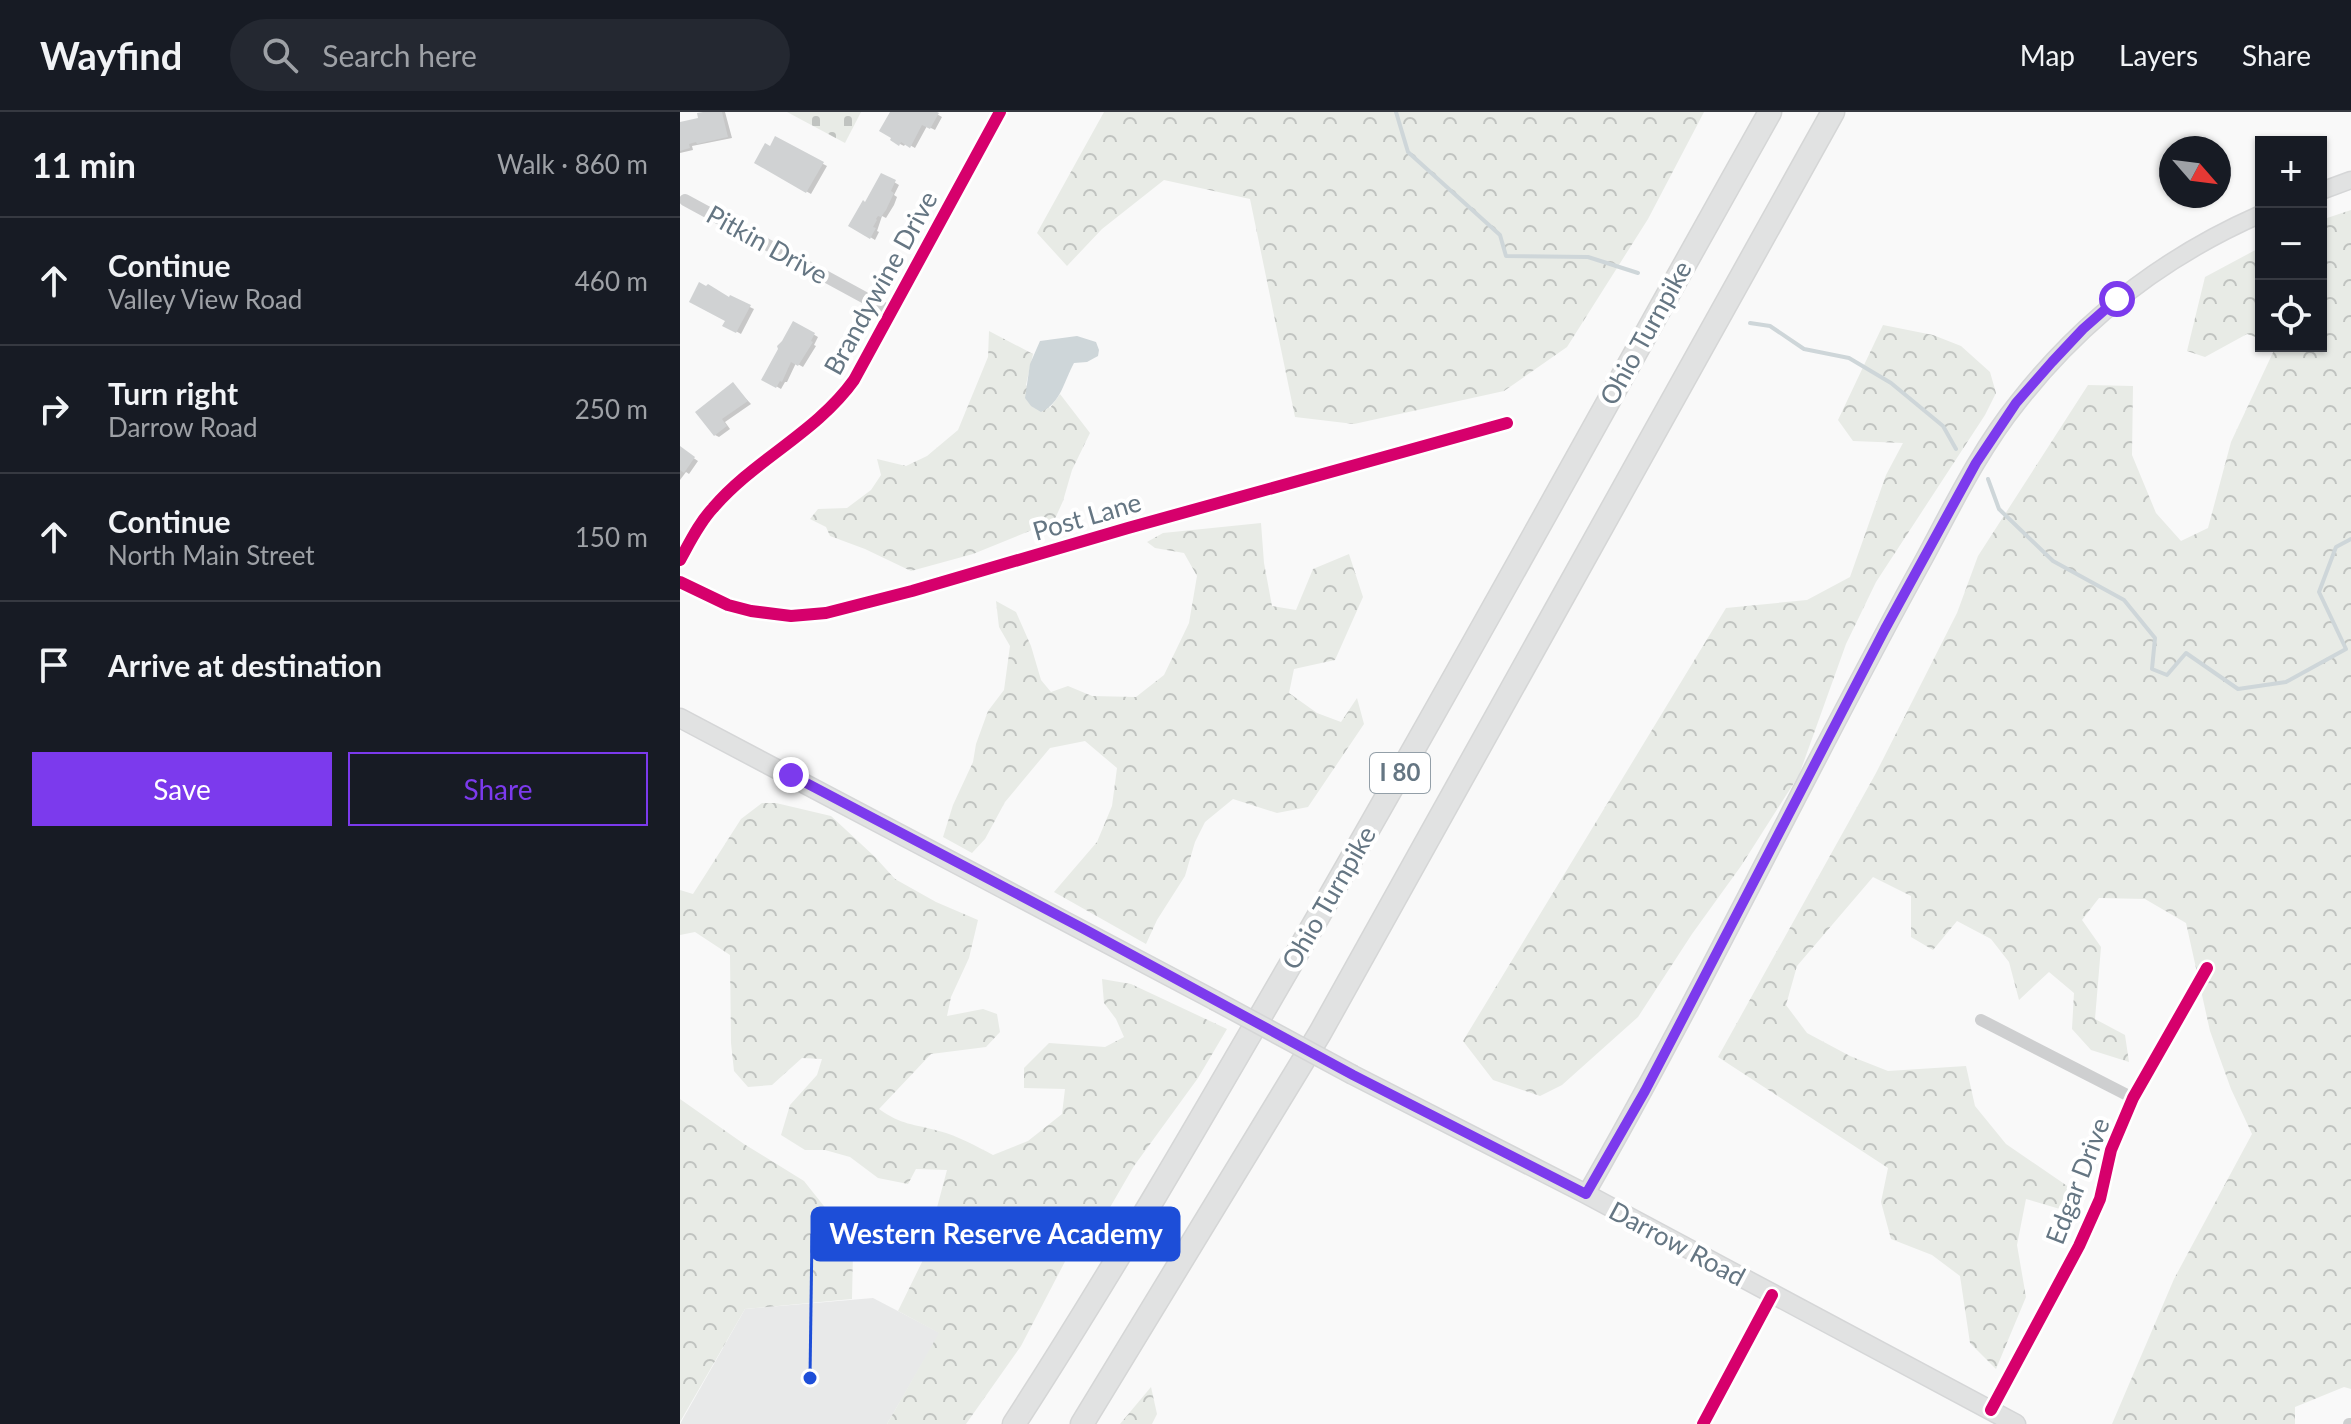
<!DOCTYPE html>
<html lang="en">
<head>
<meta charset="utf-8">
<style>
	:root { --surface:#171b24; --page:#242831; --text:#f1f3f6; --muted:#9ea1a6; --line:#363941; --accent:#7c3aed }
	body { margin:0; font-family:Lato,sans-serif; background:var(--page); color:var(--text) }
	.controls { position:absolute; right:24px; top:24px; display:grid; overflow:hidden; border-radius:0px; box-shadow:0 2px 6px #0004 }
	.controls button { width:72px; height:72px; display:grid; place-items:center; padding:0; border:0; border-bottom:2px solid var(--line); background:var(--surface); color:var(--text); font:40px sans-serif }
	.compass { position:absolute; left:1479px; top:24px; width:72px; height:72px; border-radius:50%; background:var(--surface); box-shadow:0 2px 6px #0004; rotate:118deg }
	.stop { position:absolute; width:24px; height:24px; margin:-18px; border:6px solid #7c3aed; border-radius:50%; background:#fff }
	.stop.end { background:#7c3aed; border-color:#fff; box-shadow:0 2px 8px #0008 }
	.list { margin:0; padding:0; list-style:none }
	h2 { display:flex; justify-content:space-between; align-items:center; height:104px; margin:0; padding:0 32px; font-size:34px }
	h2 small { font-size:26px; font-weight:400; color:var(--muted) }
	.list li { display:grid; grid-template-columns:52px 1fr auto; gap:24px; align-items:center; box-sizing:border-box; height:128px; padding:0 32px; border-top:2px solid var(--line) }
	.list b { display:block; font-size:30px; white-space:nowrap }
	.list p { margin:0; font-size:26px; white-space:nowrap; color:var(--muted) }
	.list em { font-size:26px; font-style:normal; color:var(--muted) }
	.actions { display:flex; gap:16px; padding:24px 32px }
	.actions a { flex:1; padding:18px 0; border:2px solid var(--accent); border-radius:0px; text-align:center; font-size:28px; color:var(--accent) }
	.actions .main { background:var(--accent); color:#fff }
	.icon { flex:none; width:44px; height:44px; fill:none; stroke:currentColor; stroke-width:2; stroke-linecap:round; stroke-linejoin:round }
	.map { position:relative; flex:none; width:1671px; height:1312px; overflow:hidden }
	header { display:flex; align-items:center; gap:48px; box-sizing:border-box; height:112px; padding:0 40px; background:var(--surface); border-bottom:2px solid var(--line) }
	header strong { font-size:38px }
	nav { display:flex; gap:44px; margin-inline-start:auto; font-size:28px }
	.search { width:560px; height:72px; background:var(--page); display:flex; align-items:center; gap:20px; box-sizing:border-box; padding:0 28px; border-radius:44px; color:var(--muted); font-size:30px }
	main { display:flex }
	aside { flex:1; background:var(--surface) }
	.map>svg:first-child { display:block }
	.built { fill:#e8e9e9 }
	.forest { fill:url(#forest-crowns) }
	.cemetery { fill:url(#cemetery-stones) }
	.water { fill:#ced6d9 }
	.shadow { fill:#0003 }
	.lines { fill:none; stroke-linecap:round; stroke-linejoin:round }
	.stream { stroke:#ced6d9; stroke-width:4 }
	.building { fill:#d0d2d3 }
	.secondary-casing { stroke:#d5d6d7; stroke-width:19 }
	.primary-casing { stroke:#d5d6d7; stroke-width:21 }
	.highway-casing { stroke:#d5d6d6; stroke-width:25 }
	.street { stroke:#cecfd0; stroke-width:12 }
	.secondary { stroke:#e1e2e2; stroke-width:16 }
	.primary { stroke:#e1e2e2; stroke-width:18 }
	.highway { stroke:#e1e2e2; stroke-width:22 }
	.primary-bridge-casing { stroke:#d5d6d7; stroke-width:21; stroke-linecap:butt }
	.primary-bridge { stroke:#e1e2e2; stroke-width:18 }
	.cycleway-casing { stroke:#fff; stroke-width:17 }
	.cycleway { stroke:#d6006c; stroke-width:12 }
	.route { stroke:#7c3aed; stroke-width:10 }
	.labels { text-anchor:middle; stroke-width:8; stroke-linejoin:round; paint-order:stroke }
	.shield { fill:#fff; stroke:#939fa8; stroke-width:2 }
	.shield-label { font-size:24px; font-weight:bold; fill:#657683 }
	.street-label { font-size:26px; fill:#657683; stroke:#fff }
	.leader { fill:none; stroke:#1d4ed8; stroke-width:3 }
	.callout-dot { fill:#1d4ed8; stroke:#fff; stroke-width:3 }
	.callout { fill:#1d4ed8; stroke:#1d4ed8; stroke-width:3 }
	.callout-label { font-size:28px; text-anchor:middle; font-weight:bold; fill:#fff }
</style>
</head>
<body>
<header>
<strong>Wayfind</strong>
<div class="search"><svg class="icon" aria-label="search" viewBox="0 0 24 24"><circle cx="10" cy="10" r="6"/><path d="M15 15l6 6"/></svg>Search here</div>
<nav><a>Map</a><a>Layers</a><a>Share</a></nav>
</header>
<main>
<aside>
<h2>11 min<small>Walk · 860 m</small></h2>
<ul class="list">
<li><svg class="icon" aria-label="ahead" viewBox="0 0 24 24"><path d="M12 20V5M6 11l6-6 6 6"/></svg><div><b>Continue</b><p>Valley View Road</p></div><em>460 m</em></li>
<li><svg class="icon" aria-label="right" viewBox="0 0 24 24"><path d="M7 20v-9h11M14 6l5 5-5 5"/></svg><div><b>Turn right</b><p>Darrow Road</p></div><em>250 m</em></li>
<li><svg class="icon" aria-label="ahead" viewBox="0 0 24 24"><path d="M12 20V5M6 11l6-6 6 6"/></svg><div><b>Continue</b><p>North Main Street</p></div><em>150 m</em></li>
<li><svg class="icon" aria-label="arrive" viewBox="0 0 24 24"><path d="M6 21V4h12l-3 4 3 4H6"/></svg><div><b>Arrive at destination</b></div></li>
</ul>
<div class="actions"><a class="main">Save</a><a>Share</a></div>
</aside>
<div class="map">
<svg width="1671" height="1312" viewBox="0 0 1671 1312">
	<defs>
		<pattern id="forest-crowns" width="20" height="18" patternUnits="userSpaceOnUse" patternTransform="scale(2)"><rect width="20" height="18" fill="#e8ebe6"/><path d="M2 6a3 3 0 1 1 6 0M12 15a3 3 0 1 1 6 0" fill="none" stroke="#c0c3c0"/></pattern>
		<pattern id="cemetery-stones" width="16" height="16" patternUnits="userSpaceOnUse" patternTransform="scale(2)"><rect width="16" height="16" fill="#e8ebe6"/><path d="M2 7V4a2 2 0 0 1 4 0v3zM10 15v-3a2 2 0 0 1 4 0v3z" fill="#c0c3c0"/></pattern>
	</defs>
	<rect width="100%" height="100%" fill="#f9f9f9"/>
	<polygon class="built" points="193,1186 260,1221 207,1312 0,1312 65,1197"/>
	<g class="forest">
		<polygon points="424,0 1024,0 968,107 887,235 824,279 674,312 615,305 570,87 484,68 422,117 387,154 357,121"/>
		<polygon points="1671,98 1671,1277 1664,1275 1615,1295 1615,1312 1432,1312 1494,1167 1572,1022 1551,977 1530,919 1506,811 1465,787 1419,786 1402,808 1421,835 1415,907 1445,923 1449,950 1411,938 1392,917 1394,881 1369,860 1339,888 1329,850 1311,827 1277,809 1253,838 1231,825 1231,784 1193,765 1117,854 1106,893 1127,921 1170,944 1208,959 1286,954 1295,994 1326,1032 1399,1082 1390,1100 1346,1087 1337,1133 1346,1185 1316,1257 1290,1231 1280,1164 1252,1143 1211,1127 1201,1090 1208,1056 1038,945 1196,661 1277,501 1298,444 1408,273 1453,274 1452,343 1476,401 1501,429 1528,416 1551,330 1596,234 1641,234 1641,108"/>
		<polygon points="1581,135 1581,227 1567,222 1525,245 1507,239 1525,165"/>
		<polygon points="1203,213 1253,223 1281,234 1310,260 1316,281 1305,303 1196,470 1166,532 1119,663 1061,754 1012,822 958,905 882,973 860,984 813,968 783,929 1046,496 1127,488 1170,465 1206,363 1223,331 1173,329 1158,308"/>
		<polygon points="309,219 353,242 346,273 370,296 380,282 410,321 392,358 383,389 374,409 293,442 231,459 185,437 150,424 146,415 130,407 138,397 167,396 191,378 201,363 197,347 226,354 247,344 278,318 308,245"/>
		<polygon points="581,411 584,451 592,494 616,498 633,457 669,442 683,485 655,548 614,557 609,581 637,601 661,610 677,586 684,612 628,695 597,701 553,687 525,710 515,730 505,764 477,808 466,832 374,780 417,730 432,694 437,656 405,629 370,636 325,690 305,727 292,741 263,725 273,693 293,650 296,632 308,599 324,578 330,534 319,515 316,489 336,500 351,534 361,568 371,580 388,574 412,584 456,585 484,563 509,511 517,464 504,441 475,436 467,430 483,421"/>
		<path d="M 82,691 L 96,691 L 151,704 L 195,745 L 215,767 L 256,790 L 298,808 L 289,846 L 271,885 L 267,904 L 303,897 L 317,902 L 320,920 L 306,935 L 251,942 L 199,997 C 221,1013 234,1012 259,1019 C 278,1024 296,1034 313,1043 L 348,1029 L 382,1002 L 385,977 L 344,976 L 344,956 L 369,931 L 425,935 L 444,925 L 436,907 L 424,891 L 422,867 L 451,872 L 547,917 L 518,966 L 454,1054 L 425,1104 L 391,1138 L 341,1234 L 286,1312 L 207,1312 L 259,1221 L 218,1199 L 243,1148 L 267,1058 L 236,1057 L 228,1072 L 198,1066 L 170,1045 L 145,1038 L 125,1038 L 101,1023 L 110,993 L 137,963 L 142,947 L 122,946 L 92,973 L 68,975 L 54,959 L 51,931 L 50,843 L 15,820 L 0,823 L 0,778 L 13,782 L 61,707 Z"/>
		<polygon points="0,987 64,1032 124,1069 151,1103 173,1141 172,1187 65,1197 0,1310"/>
		<polygon points="471,1275 477,1302 472,1312 440,1312"/>
	</g>
	<polygon class="cemetery" points="107,0 181,0 165,31"/>
	<path class="water" d="M 397,224 L 416,230 L 419,238 L 418,244 L 407,250 L 394,251 C 384,269 381,291 361,300 L 351,294 L 345,286 L 350,252 L 360,229 Z"/>
	<g class="shadow">
		<polygon points="31,0 45,0 52,26 12,34 13,38 0,41 0,12 21,7"/>
		<polygon points="215,0 253,0 262,5 255,18 247,14 235,36 226,31 224,34 212,28"/>
		<polygon points="96,27 147,54 131,82 77,51 91,37"/>
		<polygon points="202,63 219,73 214,83 217,85 214,93 206,106 202,104 197,119 199,120 195,128 171,113 186,92"/>
		<polygon points="51,186 74,197 61,222 45,213"/>
		<polygon points="114,211 138,225 134,233 136,234 123,255 116,251 107,270 105,270 101,277 84,267"/>
		<polygon points="53,273 71,292 45,310 50,317 39,325 35,323"/>
		<polygon points="0,337 18,349 9,362 6,360 0,368"/>
	</g>
	<g class="lines">
		<g class="stream">
			<polyline points="716,0 728,40 820,123 826,144 908,145 958,161"/>
			<polyline points="1070,211 1090,214 1124,237 1169,246 1211,271 1263,314 1276,337"/>
			<polyline points="1308,367 1319,397 1373,449 1444,488 1475,526 1472,557 1487,563 1506,541 1558,577 1606,570 1666,537 1639,480 1656,435 1671,427"/>
		</g>
	</g>
	<g class="building">
		<polygon points="23,0 42,0 48,25 17,32 16,30 9,32 10,36 0,39 0,10 18,6 17,1"/>
		<polygon points="210,0 257,0 259,1 250,17 242,13 230,36 221,30 219,34 210,28 211,26 199,19"/>
		<polygon points="95,24 144,50 126,81 74,51 85,31 90,34"/>
		<polygon points="201,61 216,68 211,79 214,81 206,98 201,105 198,104 196,107 197,108 193,115 196,116 190,127 168,114 183,88 185,90"/>
		<polygon points="19,170 26,174 28,172 49,185 50,183 71,193 56,221 42,214 45,209 9,190"/>
		<polygon points="113,209 135,221 131,229 133,230 118,254 111,250 102,270 100,269 96,276 81,268 98,237 97,234 102,229"/>
		<polygon points="53,270 68,289 42,307 47,314 34,324 15,300"/>
		<polygon points="0,334 15,345 4,361 0,358"/>
	</g>
	<g class="lines">
		<g class="secondary-casing">
			<g id="secondary">
				<polyline points="1641,79 1671,68"/>
				<path d="M 906,1082 C 988,939 1062,792 1138,646 C 1173,579 1208,512 1244,447 C 1273,393 1300,337 1338,290 C 1403,207 1485,144 1581,102"/>
			</g>
		</g>
		<g class="primary-casing">
			<g id="primary">
				<polyline points="0,606 534,888"/>
				<polyline points="673,963 906,1082 1336,1312"/>
			</g>
		</g>
		<g class="highway-casing">
			<g id="highway">
				<path d="M 334,1312 C 433,1159 525,1000 616,843 C 778,564 932,281 1090,0"/>
				<polyline points="402,1312 640,921 1153,0"/>
			</g>
		</g>
		<g class="street">
			<polyline points="5,88 211,200"/>
			<path d="M 0,448 C 10,430 19,411 33,396 C 75,347 136,321 174,268 L 320,0"/>
			<polyline points="0,470 48,493 71,499 111,504 146,501 232,479 448,416 827,311"/>
			<polyline points="1301,908 1453,986"/>
			<polyline points="1311,1298 1399,1134 1420,1087 1431,1038 1453,986 1527,856"/>
			<polyline points="1023,1312 1092,1183"/>
			<polyline points="1669,1312 1671,1312"/>
		</g>
		<use href="#secondary" class="secondary"/>
		<use href="#primary" class="primary"/>
		<use href="#highway" class="highway"/>
		<g class="primary-bridge-casing">
			<polyline id="primary-bridge" points="534,888 673,963"/>
		</g>
		<use href="#primary-bridge" class="primary-bridge"/>
		<g class="cycleway-casing">
			<g id="cycleway">
				<path d="M 0,448 C 10,430 19,411 33,396 C 75,347 136,321 174,268 L 320,0"/>
				<polyline points="0,470 48,493 71,499 111,504 146,501 232,479 448,416 827,311"/>
				<polyline points="1311,1298 1399,1134 1420,1087 1431,1038 1453,986 1527,856"/>
				<polyline points="1023,1312 1092,1183"/>
			</g>
		</g>
		<use href="#cycleway" class="cycleway"/>
	</g>
	<g class="lines">
		<polyline class="route" points="111,663 404,817 673,963 906,1082 965,979 1205,517 1296,351 1336,291 1372,250 1403,217 1437,187"/>
	</g>
	<g class="labels">
		<rect class="shield" x="690" y="641" width="60" height="40" rx="6"/>
		<g class="shield-label">
			<text x="720" y="669">I 80</text>
		</g>
		<g class="street-label">
			<text transform="translate(87 133) rotate(29)" y="9">Pitkin Drive</text>
			<text transform="translate(201 171) rotate(-61)" y="9">Brandywine Drive</text>
			<text transform="translate(966 221) rotate(-61)" y="9">Ohio Turnpike</text>
			<text transform="translate(407 405) rotate(-16)" y="9">Post Lane</text>
			<text transform="translate(649 786) rotate(-60)" y="9">Ohio Turnpike</text>
			<text transform="translate(1398 1069) rotate(-69)" y="9">Edgar Drive</text>
			<text transform="translate(997 1132) rotate(28)" y="9">Darrow Road</text>
		</g>
	</g>
	<path class="leader" d="M130 1266L132 1122"/>
	<circle class="callout-dot" cx="130" cy="1266" r="8"/>
	<rect class="callout" x="132" y="1096" width="367" height="52" rx="8"/>
	<g class="callout-label">
		<text x="316" y="1132">Western Reserve Academy</text>
	</g>
</svg>
<div class="controls">
<button>+</button>
<button>−</button>
<button><svg class="icon" aria-label="locate" viewBox="0 0 24 24"><circle cx="12" cy="12" r="6"/><path d="M12 2v4M12 18v4M2 12h4M18 12h4"/></svg></button>
</div>
<svg class="compass" viewBox="-18 -18 36 36"><path d="M0-13l5 13h-10z" fill="#e53935"/><path d="M0 13l5-13h-10z" fill="#9ea1a6"/></svg>
<div class="stop" style="left:1437px;top:187px"></div>
<div class="stop end" style="left:111px;top:663px"></div>
</div>
</main>
</body>
</html>
